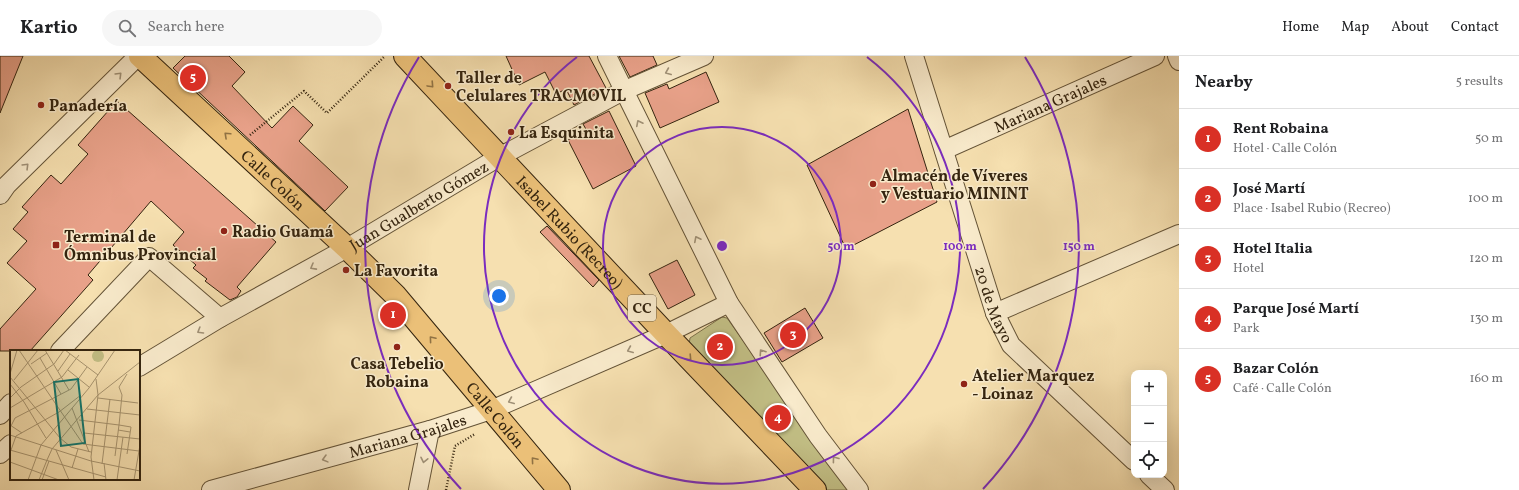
<!DOCTYPE html>
<html lang="en">
<head>
<meta charset="utf-8">
<style>
	:root { --surface:#fff; --page:#f6f6f6; --text:#202124; --muted:#757577; --line:#e0e0e0; --accent:#d93025 }
	body { margin:0; font-family:Vollkorn,serif; background:var(--page); color:var(--text) }
	.controls { position:absolute; right:12px; bottom:12px; display:grid; overflow:hidden; border-radius:8px; box-shadow:0 4px 16px #0002 }
	.controls button { width:36px; height:36px; display:grid; place-items:center; padding:0; border:0; border-bottom:1px solid var(--line); background:var(--surface); color:var(--text); font:20px sans-serif }
	.you { position:absolute; left:499px; top:240px; width:14px; height:14px; margin:-10px; border:3px solid #fff; border-radius:50%; background:#1a73e8; box-shadow:0 0 0 6px #1a73e833 }
	.badge { display:grid; place-items:center; width:26px; height:26px; border-radius:50%; background:var(--accent); color:#fff; font-size:13px; font-weight:700 }
	.pin { position:absolute; translate:-50% -50%; border:2px solid #fff; box-shadow:0 1px 4px #0006 }
	.list { margin:0; padding:0; list-style:none }
	h2 { display:flex; justify-content:space-between; align-items:center; height:52px; margin:0; padding:0 16px; font-size:17px }
	h2 small { font-size:13px; font-weight:400; color:var(--muted) }
	.list li { display:grid; grid-template-columns:26px 1fr auto; gap:12px; align-items:center; box-sizing:border-box; height:60px; padding:0 16px; border-top:1px solid var(--line) }
	.list b { display:block; font-size:15px; white-space:nowrap }
	.list p { margin:0; font-size:13px; white-space:nowrap; color:var(--muted) }
	.list em { font-size:13px; font-style:normal; color:var(--muted) }
	.icon { flex:none; width:22px; height:22px; fill:none; stroke:currentColor; stroke-width:2; stroke-linecap:round; stroke-linejoin:round }
	.map { position:relative; flex:none; width:1179px; height:434px; overflow:hidden }
	header { display:flex; align-items:center; gap:24px; box-sizing:border-box; height:56px; padding:0 20px; background:var(--surface); border-bottom:1px solid var(--line) }
	header strong { font-size:19px }
	nav { display:flex; gap:22px; margin-inline-start:auto; font-size:14px }
	.search { width:280px; height:36px; background:var(--page); display:flex; align-items:center; gap:10px; box-sizing:border-box; padding:0 14px; border-radius:22px; color:var(--muted); font-size:15px }
	main { display:flex }
	aside { flex:1; background:var(--surface) }
	.map>svg:first-child { display:block }
	.green { fill:#c3c086; stroke:#7c724a }
	.building { fill:#e8a189; stroke:#34240f }
	.lines { fill:none; stroke-linecap:round; stroke-linejoin:round }
	.minor-casing { stroke:#645337; stroke-width:20 }
	.major-casing { stroke:#34240f; stroke-width:24 }
	.path { stroke:#34240f; stroke-width:2.5; stroke-dasharray:1 2; stroke-linecap:butt }
	.minor { stroke:#f9ebcc; stroke-width:18 }
	.major { stroke:#ebc078; stroke-width:22 }
	.oneway { stroke:#a09177 }
	.oneway2 { stroke:#907244 }
	.ring { fill:none; stroke:#7b2cbf; stroke-width:2 }
	.poi-dot { fill:#8f2418; stroke:#f9ebcc; stroke-width:1.5 }
	.labels { text-anchor:middle; stroke-width:3; stroke-linejoin:round; paint-order:stroke }
	.shield { fill:#f9ebcc; stroke:#6f6048; stroke-width:1 }
	.shield-label { font-size:15px; font-weight:bold; fill:#34240f }
	.poi-label { font-size:16px; font-weight:bold; fill:#34240f; stroke:#f9ebcc; text-anchor:start }
	.street-label { font-size:16px; fill:#34240f; stroke:#f9ebcc }
	.inset-road { fill:none; stroke:#a89570; stroke-width:1 }
	.view { fill:#0f766e; fill-opacity:0.15; stroke:#0f766e; stroke-width:2 }
	.inset-edge { fill:none; stroke:#34240f; stroke-width:2 }
	.centre { fill:#7b2cbf; stroke:#f9ebcc; stroke-width:2 }
	.ring-label { font-size:12px; text-anchor:middle; font-weight:bold; fill:#7b2cbf; stroke:#f9ebcc; stroke-width:3; stroke-linejoin:round; paint-order:stroke }
</style>
</head>
<body>
<header>
<strong>Kartio</strong>
<div class="search"><svg class="icon" aria-label="search" viewBox="0 0 24 24"><circle cx="10" cy="10" r="6"/><path d="M15 15l6 6"/></svg>Search here</div>
<nav><a>Home</a><a>Map</a><a>About</a><a>Contact</a></nav>
</header>
<main>
<div class="map">
<svg width="1179" height="434" viewBox="0 0 1179 434">
	<rect width="100%" height="100%" fill="#f6e0b0"/>
	<filter id="stains"><feTurbulence type="fractalNoise" baseFrequency=".005" numOctaves="4"/><feColorMatrix values="0 0 0 0 .2 0 0 0 0 .09 0 0 0 0 .02 0 0 0 .5 -.17"/></filter>
	<radialGradient id="worn" r=".72"><stop offset=".6" stop-color="#630" stop-opacity="0"/><stop offset="1" stop-color="#630" stop-opacity=".3"/></radialGradient>
	<polygon class="green" points="722,261 727,262 849,434 827,434 689,289 690,282"/>
	<g class="building">
		<polygon points="0,0 23,0 0,57"/>
		<polygon points="185,0 229,0 245,16 232,30 272,72 293,50 313,69 299,85 348,131 325,155 173,12"/>
		<polygon points="506,0 589,0 606,32 574,49 566,33 556,38 545,16 519,29"/>
		<polygon points="619,0 653,0 657,9 630,21"/>
		<polygon points="706,16 719,46 660,72 645,37 667,28 669,33"/>
		<polygon points="117,45 276,186 237,231 241,235 237,241 230,244 205,225 207,223 193,212 196,209 173,189 184,176 151,145 88,219 93,224 30,295 0,295 0,273 36,233 7,207 27,185 13,173 28,156 22,151 51,119 61,128 88,98 78,89"/>
		<polygon points="908,53 937,146 846,193 807,109"/>
		<polygon points="609,55 636,110 593,133 568,84 587,75 583,68"/>
		<polygon points="547,170 599,224 593,231 540,176"/>
		<polygon points="677,204 695,239 668,253 649,218"/>
		<polygon points="805,252 823,282 782,306 764,277"/>
	</g>
	<g class="lines">
		<g class="minor-casing">
			<g id="minor">
				<polyline points="607,0 729,247 818,380 859,434"/>
				<path id="s1" d="M 914,0 L 995,257 L 1011,289 L 1134,405"/>
				<polyline points="1177,0 1179,5"/>
				<path id="s2" d="M 944,94 L 1155,0"/>
				<polyline points="0,139 7,129 138,0"/>
				<polyline points="995,257 1179,178"/>
				<polyline points="60,295 149,201 220,262"/>
				<path id="s3" d="M 139,311 L 220,262 L 347,192 L 499,101 L 623,35 L 704,0"/>
				<polyline points="0,359 11,347"/>
				<polyline points="0,398 11,388"/>
				<polyline points="1149,419 1165,434"/>
				<path id="s4" d="M 211,434 L 430,374 L 491,354 L 666,278 L 729,247"/>
				<polyline points="418,434 430,374"/>
			</g>
		</g>
		<g class="major-casing">
			<g id="major">
				<path id="s5" d="M 140,0 L 347,192 L 395,239 L 559,434"/>
				<path id="s6" d="M 405,0 L 666,278 L 815,434"/>
			</g>
		</g>
		<g class="path">
			<polyline points="250,79 304,35 327,57 385,0"/>
			<polyline points="446,434 455,390 475,378"/>
		</g>
		<use href="#minor" class="minor"/>
		<use href="#major" class="major"/>
	</g>
	<defs><path id="oneway-chevron" d="M-2-3.5L2.5 0L-2 3.5" fill="none" stroke-width="1.6" stroke-linecap="round" stroke-linejoin="round"/></defs>
	<g class="oneway">
		<use href="#oneway-chevron" transform="translate(668 16) rotate(157)"/>
		<use href="#oneway-chevron" transform="translate(119 19) rotate(-45)"/>
		<use href="#oneway-chevron" transform="translate(639 67) rotate(-117)"/>
		<use href="#oneway-chevron" transform="translate(26 110) rotate(-45)"/>
		<use href="#oneway-chevron" transform="translate(697 183) rotate(-117)"/>
		<use href="#oneway-chevron" transform="translate(313 211) rotate(151)"/>
		<use href="#oneway-chevron" transform="translate(200 275) rotate(149)"/>
		<use href="#oneway-chevron" transform="translate(630 294) rotate(157)"/>
		<use href="#oneway-chevron" transform="translate(762 296) rotate(-124)"/>
		<use href="#oneway-chevron" transform="translate(511 345) rotate(157)"/>
		<use href="#oneway-chevron" transform="translate(325 403) rotate(165)"/>
		<use href="#oneway-chevron" transform="translate(835 403) rotate(-127)"/>
		<use href="#oneway-chevron" transform="translate(424 404) rotate(102)"/>
	</g>
	<g class="oneway2">
		<use href="#oneway-chevron" transform="translate(431 29) rotate(47)"/>
		<use href="#oneway-chevron" transform="translate(227 79) rotate(-137)"/>
		<use href="#oneway-chevron" transform="translate(432 283) rotate(-130)"/>
		<use href="#oneway-chevron" transform="translate(689 302) rotate(47)"/>
		<use href="#oneway-chevron" transform="translate(534 404) rotate(-130)"/>
	</g>
	<g class="ring">
		<circle cx="722" cy="190" r="119"/>
		<path d="M867 1A238 238 0 1 1 577 1"/>
		<path d="M461 433A357 357 0 0 1 419 1M1025 1A357 357 0 0 1 983 433"/>
	</g>
	<g class="poi-dot">
		<circle cx="448" cy="30" r="4"/>
		<circle cx="41" cy="49" r="4"/>
		<circle cx="511" cy="76" r="4"/>
		<circle cx="873" cy="128" r="4"/>
		<circle cx="224" cy="175" r="4"/>
		<rect x="52" y="185" width="8" height="8" rx="2"/>
		<circle cx="346" cy="214" r="4"/>
		<circle cx="397" cy="291" r="4"/>
		<circle cx="964" cy="328" r="4"/>
	</g>
	<g class="labels">
		<rect class="shield" x="628" y="239" width="28" height="26" rx="3"/>
		<g class="shield-label">
			<text x="642" y="257">CC</text>
		</g>
		<g class="poi-label">
			<text x="456" y="27">Taller de<tspan x="456" dy="18">Celulares TRACMOVIL</tspan></text>
			<text x="49" y="55">Panadería</text>
			<text x="519" y="82">La Esquinita</text>
			<text x="881" y="125">Almacén de Víveres<tspan x="881" dy="18">y Vestuario MININT</tspan></text>
			<text x="232" y="181">Radio Guamá</text>
			<text x="64" y="186">Terminal de<tspan x="64" dy="18">Ómnibus Provincial</tspan></text>
			<text x="354" y="220">La Favorita</text>
			<text x="397" y="313" text-anchor="middle">Casa Tebelio<tspan x="397" dy="18">Robaina</tspan></text>
			<text x="972" y="325">Atelier Marquez<tspan x="972" dy="18">- Loinaz</tspan></text>
		</g>
		<g class="street-label">
			<text dy="6" stroke="none"><textPath href="#s2" startOffset="116">Mariana Grajales</textPath></text>
			<text dy="6" stroke="none"><textPath href="#s5" startOffset="182">Calle Colón</textPath></text>
			<text dy="6" stroke="none"><textPath href="#s3" startOffset="323">Juan Gualberto Gómez</textPath></text>
			<text dy="6" stroke="none"><textPath href="#s6" startOffset="241">Isabel Rubio (Recreo)</textPath></text>
			<text dy="6" stroke="none"><textPath href="#s1" startOffset="261">20 de Mayo</textPath></text>
			<text dy="6" stroke="none"><textPath href="#s5" startOffset="506">Calle Colón</textPath></text>
			<text dy="6" stroke="none"><textPath href="#s4" startOffset="204">Mariana Grajales</textPath></text>
		</g>
	</g>
	<g transform="translate(10 294)">
		<rect width="130" height="130" fill="#f6e0b0"/>
		<path d="M82 6a6 6 0 1 1 12 0a6 6 0 1 1-12 0Z" fill="#c3c086"/>
		<path class="inset-road" d="M 9,0 L 73,94 L 129,101M 35,0 L 59,40M 55,0 L 88,25M 30,8 L 51,44M 21,14 L 37,3M 58,20 L 79,37M 48,21 L 60,4M 0,24 L 7,0M 0,27 L 50,88 L 61,97 L 81,102M 4,30 L 28,0M 0,34 L 14,52 L 36,88M 0,48 L 11,37 L 44,14 L 54,0M 88,48 L 112,51M 112,51 L 128,53M 0,58 L 52,27 L 69,5M 62,58 L 79,102M 77,59 L 130,65M 69,70 L 85,72M 85,72 L 109,75 L 112,45 L 109,37 L 117,24M 0,75 L 12,83M 1,76 L 5,68 L 61,39 L 77,17M 108,80 L 120,82M 74,83 L 130,89M 0,85 L 81,111 L 130,121M 42,99 L 88,45 L 130,12M 0,100 L 53,115M 46,100 L 59,130M 0,103 L 6,86 L 49,62 L 71,45M 105,106 L 109,75 L 121,77 L 117,104M 37,110 L 42,99M 0,112 L 49,130M 94,113 L 96,130M 92,114 L 100,49M 53,115 L 96,127M 62,118 L 68,99M 18,130 L 31,95 L 79,38 L 105,0M 29,130 L 37,110M 32,130 L 39,111M 84,130 L 81,107 L 88,45 L 86,29M 107,130 L 113,87M 124,130 L 130,95"/>
		<path class="view" d="M 68,29 L 75,93 L 51,96 L 44,32 Z"/>
		<rect width="130" height="130" class="inset-edge"/>
	</g>
	<circle cx="722" cy="190" r="6" class="centre"/>
	<g class="ring-label">
		<text x="841" y="194">50 m</text>
		<text x="960" y="194">100 m</text>
		<text x="1079" y="194">150 m</text>
	</g>
	<rect width="100%" height="100%" filter="url(#stains)"/>
	<rect width="100%" height="100%" fill="url(#worn)"/>
</svg>
<div class="controls">
<button>+</button>
<button>−</button>
<button><svg class="icon" aria-label="locate" viewBox="0 0 24 24"><circle cx="12" cy="12" r="6"/><path d="M12 2v4M12 18v4M2 12h4M18 12h4"/></svg></button>
</div>
<div class="you"></div>
<div class="pin badge" style="left:393px;top:259px">1</div>
<div class="pin badge" style="left:720px;top:291px">2</div>
<div class="pin badge" style="left:793px;top:279px">3</div>
<div class="pin badge" style="left:778px;top:362px">4</div>
<div class="pin badge" style="left:193px;top:22px">5</div>
</div>
<aside>
<h2>Nearby<small>5 results</small></h2>
<ul class="list">
<li><span class="badge">1</span><div><b>Rent Robaina</b><p>Hotel · Calle Colón</p></div><em>50 m</em></li>
<li><span class="badge">2</span><div><b>José Martí</b><p>Place · Isabel Rubio (Recreo)</p></div><em>100 m</em></li>
<li><span class="badge">3</span><div><b>Hotel Italia</b><p>Hotel</p></div><em>120 m</em></li>
<li><span class="badge">4</span><div><b>Parque José Martí</b><p>Park</p></div><em>130 m</em></li>
<li><span class="badge">5</span><div><b>Bazar Colón</b><p>Café · Calle Colón</p></div><em>160 m</em></li>
</ul>
</aside>
</main>
</body>
</html>
